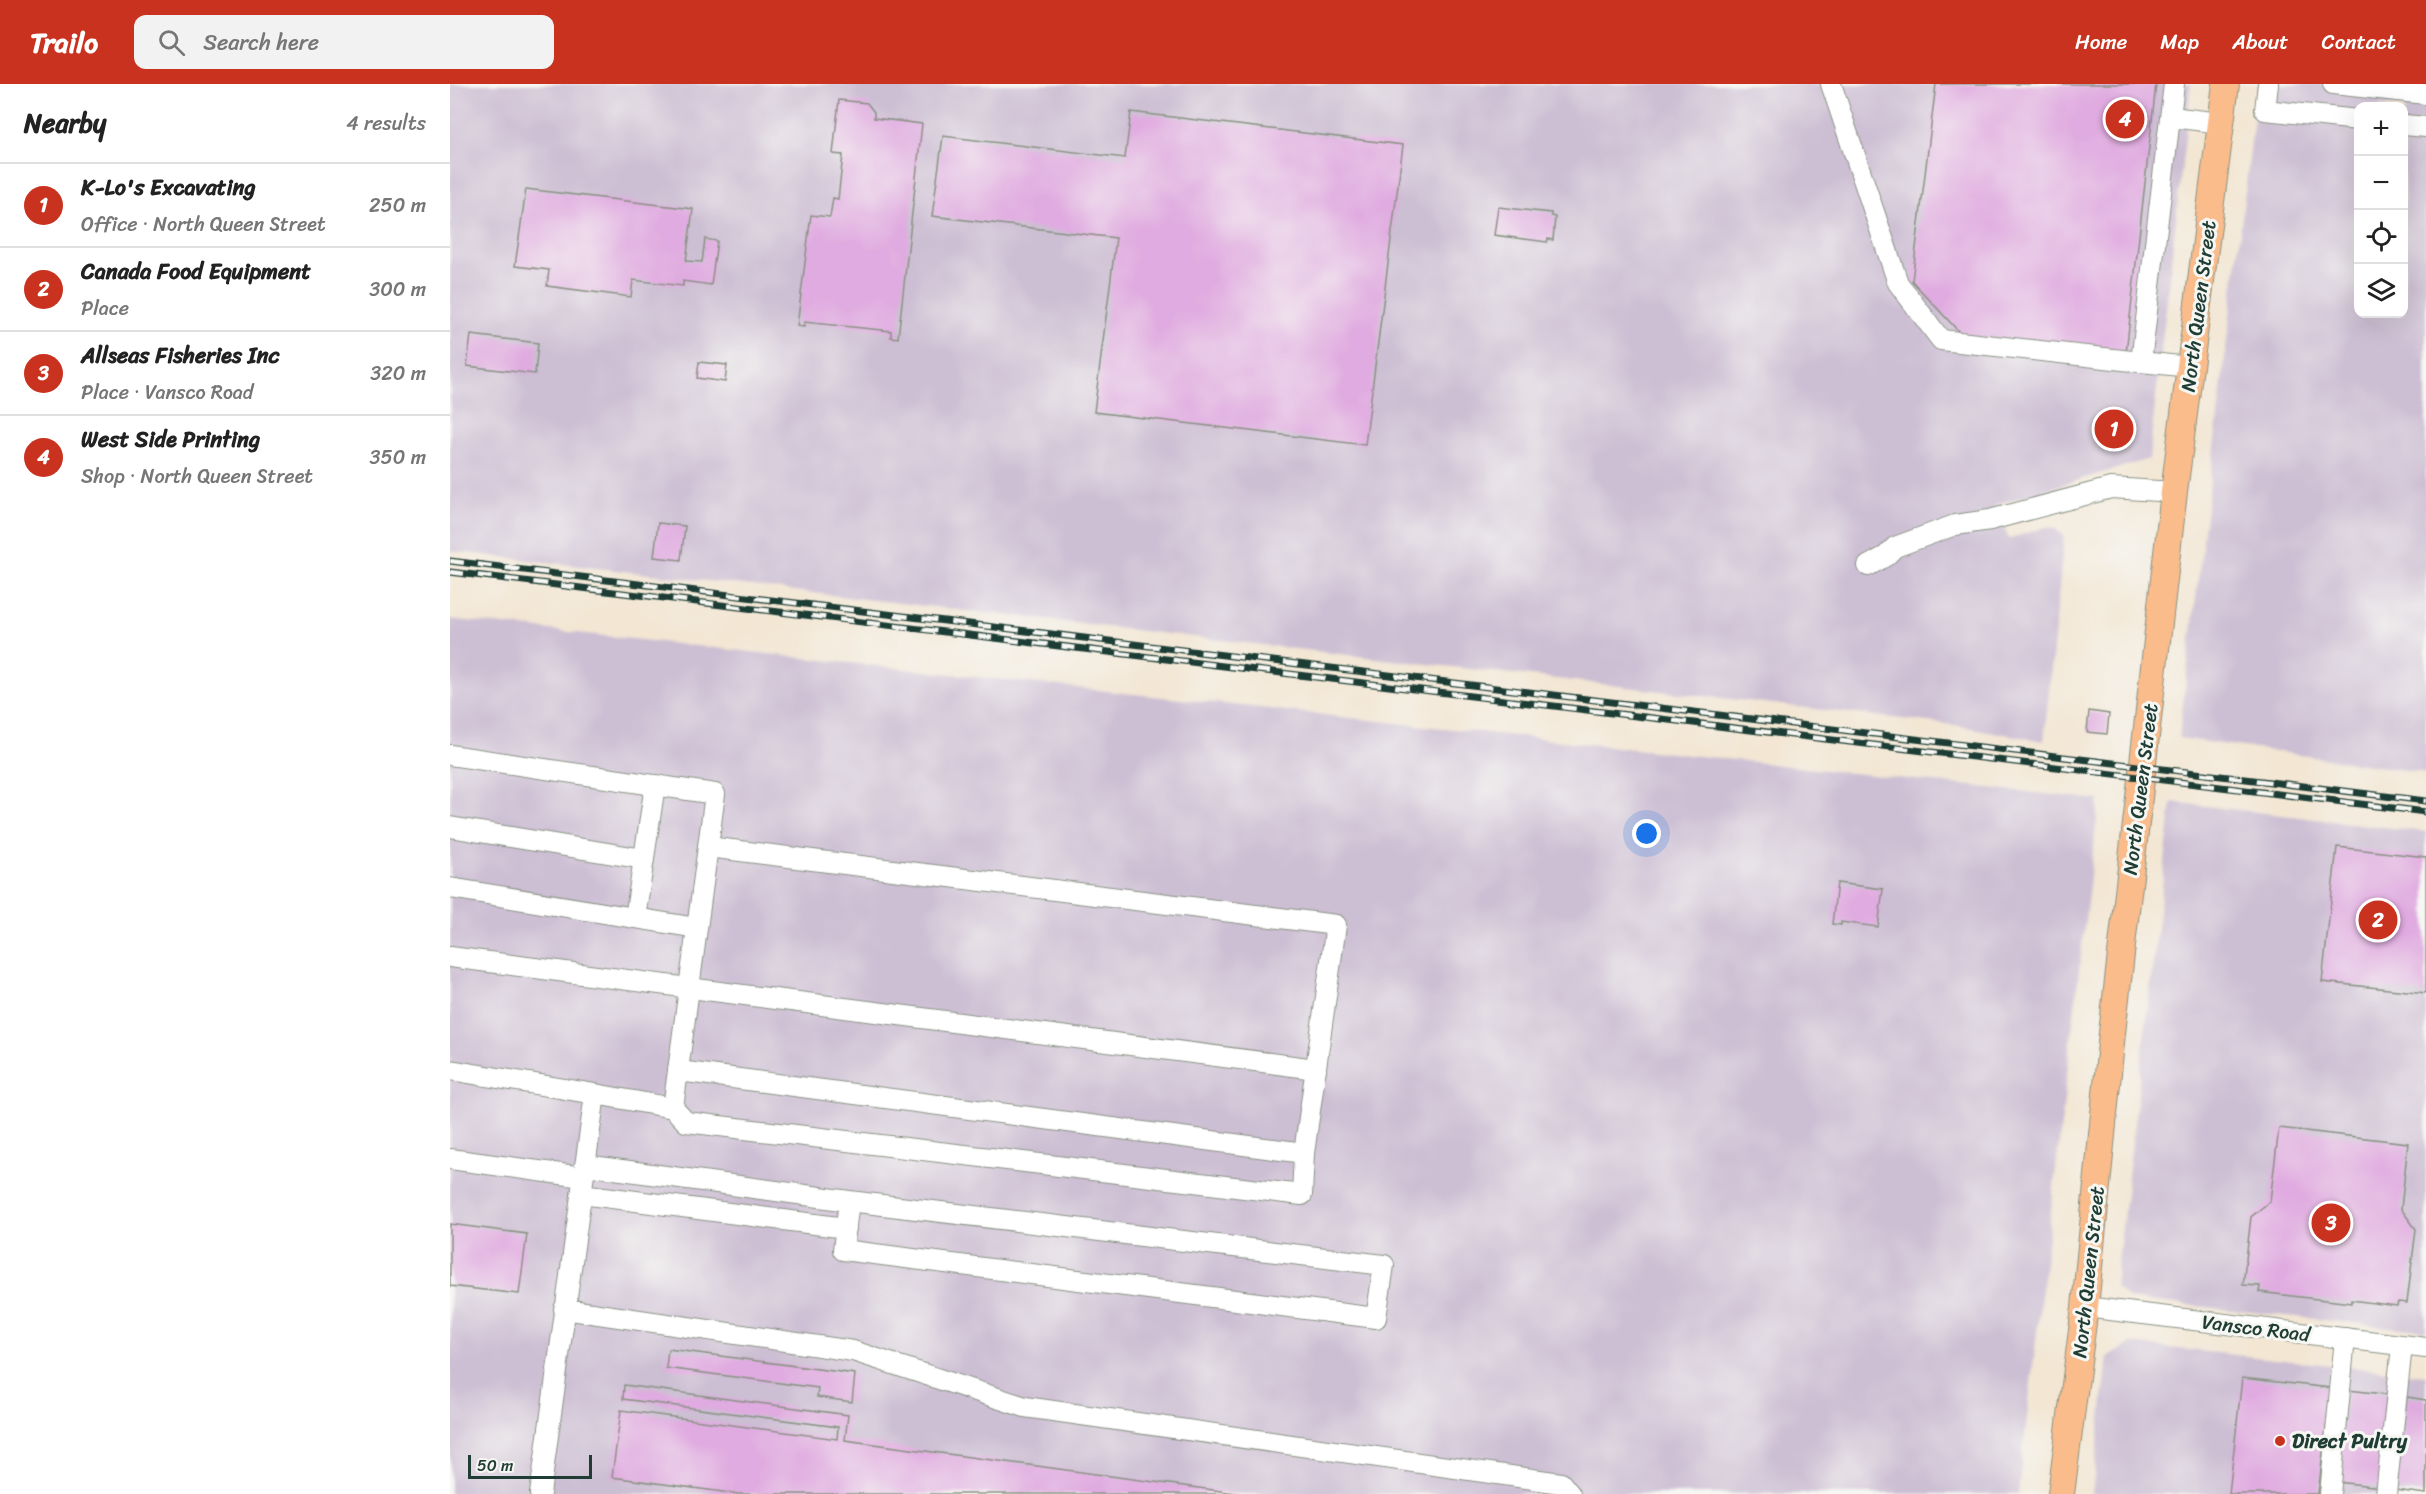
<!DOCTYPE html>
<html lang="en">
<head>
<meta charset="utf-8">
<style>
	:root { --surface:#fff; --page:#f2f2f2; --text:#222; --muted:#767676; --line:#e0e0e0; --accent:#c8321e }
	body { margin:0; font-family:Sriracha,sans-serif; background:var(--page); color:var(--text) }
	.controls { position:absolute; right:18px; top:18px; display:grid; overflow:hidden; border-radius:12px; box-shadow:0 6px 24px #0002 }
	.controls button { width:54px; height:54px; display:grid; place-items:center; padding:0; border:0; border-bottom:2px solid var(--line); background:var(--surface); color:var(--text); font:30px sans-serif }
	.scale { position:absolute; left:18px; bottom:15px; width:124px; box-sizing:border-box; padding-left:6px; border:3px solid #1f3d34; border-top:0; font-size:16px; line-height:21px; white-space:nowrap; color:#1f3d34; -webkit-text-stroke:4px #f6f6f2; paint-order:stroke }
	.you { position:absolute; left:1197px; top:750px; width:21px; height:21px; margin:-15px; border:4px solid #fff; border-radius:50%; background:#1a73e8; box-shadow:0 0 0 9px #1a73e833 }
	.badge { display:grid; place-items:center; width:39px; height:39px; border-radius:50%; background:var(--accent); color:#fff; font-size:20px; font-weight:700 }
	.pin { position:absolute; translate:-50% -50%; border:3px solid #fff; box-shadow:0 2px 6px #0006 }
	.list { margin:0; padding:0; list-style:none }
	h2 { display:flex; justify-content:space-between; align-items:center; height:78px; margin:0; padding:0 24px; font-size:26px }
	h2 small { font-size:20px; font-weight:400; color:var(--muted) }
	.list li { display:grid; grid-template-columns:39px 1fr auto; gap:18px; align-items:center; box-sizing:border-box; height:84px; padding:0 24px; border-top:2px solid var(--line) }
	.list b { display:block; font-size:22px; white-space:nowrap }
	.list p { margin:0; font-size:20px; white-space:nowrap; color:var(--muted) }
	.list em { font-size:20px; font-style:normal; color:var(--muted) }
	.icon { flex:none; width:33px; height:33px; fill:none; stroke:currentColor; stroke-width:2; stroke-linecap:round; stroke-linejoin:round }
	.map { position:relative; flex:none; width:1976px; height:1410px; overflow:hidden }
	header { display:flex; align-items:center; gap:36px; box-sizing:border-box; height:84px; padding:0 30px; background:var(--accent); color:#fff }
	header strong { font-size:28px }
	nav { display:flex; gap:33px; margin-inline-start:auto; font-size:21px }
	.search { width:420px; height:54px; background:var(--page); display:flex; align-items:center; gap:15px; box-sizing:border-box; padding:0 21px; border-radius:12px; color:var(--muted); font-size:22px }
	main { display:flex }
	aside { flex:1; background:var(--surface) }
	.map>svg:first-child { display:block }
	.industrial { fill:#ccbed3; fill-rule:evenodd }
	.building { fill:#e0abe0 }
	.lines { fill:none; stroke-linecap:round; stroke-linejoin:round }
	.minor-casing { stroke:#899284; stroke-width:22 }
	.major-casing { stroke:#899284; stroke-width:28 }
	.minor { stroke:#fff; stroke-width:20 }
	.major { stroke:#fabc8b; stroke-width:26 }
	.rail-casing { stroke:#1f3d34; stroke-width:7 }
	.rail { stroke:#f6f6f2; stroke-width:4.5; stroke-dasharray:14; stroke-linecap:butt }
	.poi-dot { fill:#c8321e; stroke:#f6f6f2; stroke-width:2 }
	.labels { text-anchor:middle; stroke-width:6; stroke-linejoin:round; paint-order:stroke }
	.street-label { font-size:20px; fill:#1f3d34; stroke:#f6f6f2 }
	.poi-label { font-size:20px; font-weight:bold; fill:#1f3d34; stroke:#f6f6f2; text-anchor:start }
</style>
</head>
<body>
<header>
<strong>Trailo</strong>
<div class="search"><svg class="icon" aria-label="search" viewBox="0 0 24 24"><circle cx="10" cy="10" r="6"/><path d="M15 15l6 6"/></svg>Search here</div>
<nav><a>Home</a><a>Map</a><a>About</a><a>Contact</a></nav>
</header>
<main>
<aside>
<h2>Nearby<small>4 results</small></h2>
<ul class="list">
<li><span class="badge">1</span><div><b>K-Lo's Excavating</b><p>Office · North Queen Street</p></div><em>250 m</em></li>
<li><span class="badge">2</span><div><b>Canada Food Equipment</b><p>Place</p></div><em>300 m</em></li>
<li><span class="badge">3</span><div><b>Allseas Fisheries Inc</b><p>Place · Vansco Road</p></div><em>320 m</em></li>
<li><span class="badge">4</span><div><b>West Side Printing</b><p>Shop · North Queen Street</p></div><em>350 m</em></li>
</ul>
</aside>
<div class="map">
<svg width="1976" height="1410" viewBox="0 0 1976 1410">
	<rect width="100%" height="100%" fill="#f6f6f2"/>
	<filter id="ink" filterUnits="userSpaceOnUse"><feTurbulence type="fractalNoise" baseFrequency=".0167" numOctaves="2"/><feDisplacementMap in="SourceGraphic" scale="12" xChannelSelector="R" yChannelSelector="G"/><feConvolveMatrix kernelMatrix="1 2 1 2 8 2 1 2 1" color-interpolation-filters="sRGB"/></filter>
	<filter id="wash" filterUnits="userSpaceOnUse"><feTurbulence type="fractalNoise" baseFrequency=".008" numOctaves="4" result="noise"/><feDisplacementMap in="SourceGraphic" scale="24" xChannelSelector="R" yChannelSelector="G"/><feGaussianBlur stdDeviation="1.35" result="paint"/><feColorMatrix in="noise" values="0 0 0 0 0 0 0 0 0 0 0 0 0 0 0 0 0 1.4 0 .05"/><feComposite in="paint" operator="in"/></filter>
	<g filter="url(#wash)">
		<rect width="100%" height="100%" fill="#f3e6d3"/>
		<g class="industrial">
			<polygon points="0,0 1741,0 1699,375 1545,421 1559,455 1596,443 1605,444 1614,453 1594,657 1504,641 0,467"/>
			<path d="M 1808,0 L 1976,0 L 1976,689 L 1729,654 ZM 1908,22 L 1954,22 L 1954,230 L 1908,230 Z"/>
			<polygon points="0,535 1649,716 1568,1410 0,1410"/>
			<polygon points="1722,718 1976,748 1976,1247 1679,1215 1665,1203"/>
			<polygon points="1681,1260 1976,1291 1976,1410 1642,1410 1658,1273"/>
		</g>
		<g id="blocks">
			<g class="building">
				<polygon points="1486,0 1706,0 1676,269 1511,250 1462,197"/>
				<polygon points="389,16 417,19 424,28 424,34 472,40 448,254 441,253 441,247 354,238 354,243 347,242 361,131 380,133 383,114 388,115 393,71 383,70"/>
				<polygon points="681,28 953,61 915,361 644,328 666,154 482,132 493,52 675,74"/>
				<polygon points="76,105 243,125 236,177 252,178 255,155 267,157 261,201 233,197 233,202 183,196 181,213 97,202 99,186 65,182"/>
				<polygon points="1048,123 1101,129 1101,132 1105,133 1103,156 1098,155 1097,158 1044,151"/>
				<polygon points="21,251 88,259 85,290 17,282"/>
				<polygon points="249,278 277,281 275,298 247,294"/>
				<polygon points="208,439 235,442 231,476 204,473"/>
				<polygon points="1639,627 1659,630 1657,650 1637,648"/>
				<polygon points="1887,763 1976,773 1976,909 1872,898"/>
				<polygon points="1387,799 1433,805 1428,843 1391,838 1391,841 1382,840"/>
				<polygon points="1829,1044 1958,1059 1951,1125 1966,1145 1957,1219 1948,1218 1947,1222 1901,1216 1901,1219 1809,1208 1810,1202 1793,1201 1801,1133 1820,1117"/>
				<polygon points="0,1140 77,1150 69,1210 0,1202"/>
				<polygon points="218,1265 405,1290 402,1318 367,1313 368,1304 216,1284"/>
				<polygon points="1792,1294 1881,1304 1868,1410 1779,1410"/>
				<polygon points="174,1301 398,1331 395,1356 793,1410 288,1410 162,1393 171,1326 387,1355 388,1343 173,1315"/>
				<polygon points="1898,1306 1942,1311 1931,1403 1887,1398"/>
				<polygon points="1957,1313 1976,1316 1976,1410 1945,1406"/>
			</g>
		</g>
	</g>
	<g filter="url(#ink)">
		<use href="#blocks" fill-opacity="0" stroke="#899284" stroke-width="1.5"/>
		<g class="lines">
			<g class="minor-casing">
				<g id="minor">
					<polyline points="1381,0 1448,199 1491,256 1691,278"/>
					<polyline points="1724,0 1691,278 1740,283"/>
					<polyline points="1818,0 1815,26 1908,36"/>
					<polyline points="1883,0 1976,10"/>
					<polyline points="1721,33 1771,39"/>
					<polyline points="1954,41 1976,43"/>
					<polyline points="1418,482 1436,472 1445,463 1505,441 1540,436 1661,404 1724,408"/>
					<polyline points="0,671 265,710 223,1024 145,1010 90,1410"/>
					<polyline points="0,743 194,775"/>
					<polyline points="258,763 886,841 854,1069"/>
					<polyline points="0,804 247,844"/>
					<polyline points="185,834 205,701"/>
					<polyline points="0,873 866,985"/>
					<polyline points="0,986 145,1010"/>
					<polyline points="223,1024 236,1038 852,1111 854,1069 229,987"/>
					<polyline points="0,1075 133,1093"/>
					<polyline points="135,1081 399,1117 934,1181 926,1234 393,1166 399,1117"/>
					<polyline points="131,1110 396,1144"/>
					<polyline points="1635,1223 1976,1264"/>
					<polyline points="114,1225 403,1267 575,1323 1111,1399 1120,1410"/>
					<polyline points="1880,1410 1895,1254"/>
					<polyline points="1936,1410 1952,1262"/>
				</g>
			</g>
			<g class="major-casing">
				<polyline id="major" points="1611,1410 1635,1223 1662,949 1724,408 1776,0"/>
			</g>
			<use href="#minor" class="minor"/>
			<use href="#major" class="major"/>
			<g class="rail-casing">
				<g id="rail">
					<polyline points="0,477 1976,717"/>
					<polyline points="0,488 1976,728"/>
				</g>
			</g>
			<use href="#rail" class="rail"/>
		</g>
	</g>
	<circle class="poi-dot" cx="1830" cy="1357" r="6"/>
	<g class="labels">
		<g class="street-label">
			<text transform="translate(1748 222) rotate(-83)" y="7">North Queen Street</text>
			<text transform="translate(1690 705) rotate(-83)" y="7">North Queen Street</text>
			<text transform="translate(1638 1188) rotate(-84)" y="7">North Queen Street</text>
			<text transform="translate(1806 1244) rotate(7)" y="7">Vansco Road</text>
		</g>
		<g class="poi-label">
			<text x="1842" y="1364">Direct Pultry</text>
		</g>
	</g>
</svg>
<div class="controls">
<button>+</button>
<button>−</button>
<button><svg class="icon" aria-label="locate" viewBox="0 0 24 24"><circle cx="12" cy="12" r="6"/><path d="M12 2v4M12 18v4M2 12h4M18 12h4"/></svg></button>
<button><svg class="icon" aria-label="layers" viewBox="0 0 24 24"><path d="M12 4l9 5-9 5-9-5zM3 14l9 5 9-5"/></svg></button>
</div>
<div class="scale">50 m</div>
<div class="you"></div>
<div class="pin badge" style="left:1664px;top:345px">1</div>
<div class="pin badge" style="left:1928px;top:836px">2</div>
<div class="pin badge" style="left:1881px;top:1139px">3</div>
<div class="pin badge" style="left:1675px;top:35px">4</div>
</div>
</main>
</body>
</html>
